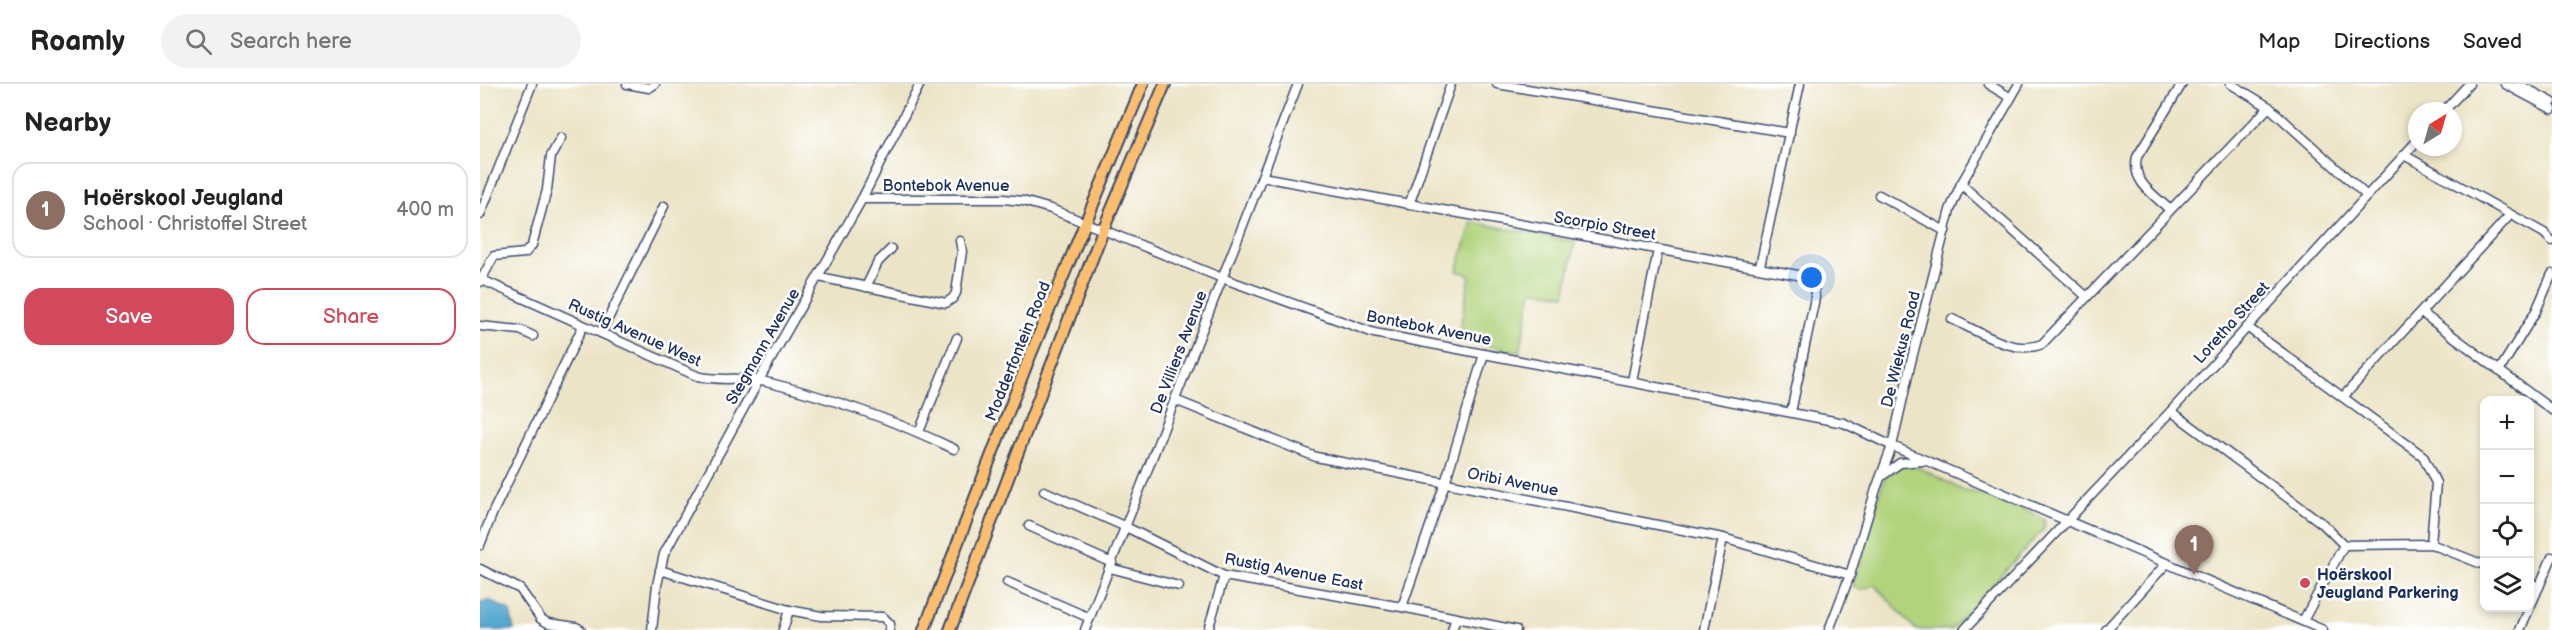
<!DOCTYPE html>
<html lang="en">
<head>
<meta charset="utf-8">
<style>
	:root { --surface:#fff; --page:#f2f2f2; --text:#222; --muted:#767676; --line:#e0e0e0; --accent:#d1495b }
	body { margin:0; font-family:"Balsamiq Sans",sans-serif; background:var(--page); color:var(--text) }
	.controls { position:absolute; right:18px; bottom:18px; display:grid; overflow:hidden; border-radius:12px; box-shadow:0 3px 9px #0003 }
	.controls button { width:54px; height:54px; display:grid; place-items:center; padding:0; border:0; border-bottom:2px solid var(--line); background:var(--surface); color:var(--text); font:30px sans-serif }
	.compass { position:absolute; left:1928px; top:18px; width:54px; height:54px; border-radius:50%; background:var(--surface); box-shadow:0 3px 9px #0003; rotate:37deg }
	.you { position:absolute; left:1332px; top:194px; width:21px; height:21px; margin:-15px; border:4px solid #fff; border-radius:50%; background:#1a73e8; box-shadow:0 0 0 9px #1a73e833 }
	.badge { display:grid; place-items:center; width:39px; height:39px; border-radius:50%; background:var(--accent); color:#fff; font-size:20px; font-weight:700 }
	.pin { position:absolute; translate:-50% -50px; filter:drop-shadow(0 2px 3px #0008) }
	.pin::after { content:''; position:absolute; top:32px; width:21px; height:18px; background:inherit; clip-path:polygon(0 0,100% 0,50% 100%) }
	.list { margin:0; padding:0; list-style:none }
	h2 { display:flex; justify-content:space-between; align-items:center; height:78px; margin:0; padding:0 24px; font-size:26px }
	h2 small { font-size:20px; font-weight:400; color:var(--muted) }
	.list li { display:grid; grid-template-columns:39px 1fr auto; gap:18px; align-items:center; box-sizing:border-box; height:96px; margin:0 12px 12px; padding:0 12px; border:2px solid var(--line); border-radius:18px }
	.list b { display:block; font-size:22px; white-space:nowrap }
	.list p { margin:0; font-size:20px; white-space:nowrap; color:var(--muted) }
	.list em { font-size:20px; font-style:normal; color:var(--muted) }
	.actions { display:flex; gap:12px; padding:18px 24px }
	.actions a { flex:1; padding:14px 0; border:2px solid var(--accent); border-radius:18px; text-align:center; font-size:21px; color:var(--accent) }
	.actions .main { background:var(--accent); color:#fff }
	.icon { flex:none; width:33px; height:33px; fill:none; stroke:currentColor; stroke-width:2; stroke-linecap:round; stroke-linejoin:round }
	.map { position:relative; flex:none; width:2072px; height:546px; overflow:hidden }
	header { display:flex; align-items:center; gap:36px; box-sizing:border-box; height:84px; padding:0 30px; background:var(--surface); border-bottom:2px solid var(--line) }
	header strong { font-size:28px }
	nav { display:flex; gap:33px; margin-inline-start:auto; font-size:21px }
	.search { width:420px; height:54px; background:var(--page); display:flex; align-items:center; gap:15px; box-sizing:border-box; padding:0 21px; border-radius:33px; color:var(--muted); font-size:22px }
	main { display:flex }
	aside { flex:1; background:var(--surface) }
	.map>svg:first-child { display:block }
	.green { fill:#b0d37b; stroke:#66816c; stroke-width:1.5 }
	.water { fill:#50a5cc; stroke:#366a95; stroke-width:1.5 }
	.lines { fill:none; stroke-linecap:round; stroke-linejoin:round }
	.minor-casing { stroke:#3a4a6e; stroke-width:11 }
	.major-casing { stroke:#3a4a6e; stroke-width:14 }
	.minor { stroke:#fff; stroke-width:8 }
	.major { stroke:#fbbe6e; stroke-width:10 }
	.poi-dot { fill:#d1495b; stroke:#fff; stroke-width:2 }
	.labels { text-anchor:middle; stroke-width:5; stroke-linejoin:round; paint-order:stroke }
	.street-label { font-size:16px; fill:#1b2f5e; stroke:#fff }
	.poi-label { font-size:16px; font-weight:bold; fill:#1b2f5e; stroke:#fff; text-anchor:start }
</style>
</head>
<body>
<header>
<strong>Roamly</strong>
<div class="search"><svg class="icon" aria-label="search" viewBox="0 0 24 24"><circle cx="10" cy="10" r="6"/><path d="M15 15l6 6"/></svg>Search here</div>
<nav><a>Map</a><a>Directions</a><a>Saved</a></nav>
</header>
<main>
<aside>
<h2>Nearby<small></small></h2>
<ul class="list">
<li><span class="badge" style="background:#8d6e63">1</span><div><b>Hoërskool Jeugland</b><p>School · Christoffel Street</p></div><em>400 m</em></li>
</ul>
<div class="actions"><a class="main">Save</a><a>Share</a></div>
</aside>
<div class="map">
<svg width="2072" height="546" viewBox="0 0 2072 546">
	<rect width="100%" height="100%" fill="#fff"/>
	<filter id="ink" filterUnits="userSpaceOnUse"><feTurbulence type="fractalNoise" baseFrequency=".0167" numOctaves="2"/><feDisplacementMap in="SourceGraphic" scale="12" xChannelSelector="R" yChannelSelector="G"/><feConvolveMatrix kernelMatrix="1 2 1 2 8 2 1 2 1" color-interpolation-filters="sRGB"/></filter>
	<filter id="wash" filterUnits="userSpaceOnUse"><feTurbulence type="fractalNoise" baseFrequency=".008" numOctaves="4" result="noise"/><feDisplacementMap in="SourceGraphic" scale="24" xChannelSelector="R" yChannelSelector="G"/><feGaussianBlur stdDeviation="1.35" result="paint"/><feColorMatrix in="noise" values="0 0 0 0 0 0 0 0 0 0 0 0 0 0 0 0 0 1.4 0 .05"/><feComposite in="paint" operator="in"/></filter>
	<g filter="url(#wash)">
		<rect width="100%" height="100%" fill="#ece4c6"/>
		<g class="green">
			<polygon points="992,138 1095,158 1085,211 1052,206 1040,268 978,256 990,191 977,187"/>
			<polygon points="1427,381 1438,383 1484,407 1497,409 1550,428 1565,436 1564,445 1471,546 1436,546 1395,501 1380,506 1373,502 1404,395 1419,382"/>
		</g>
		<polygon class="water" points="8,516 30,527 34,546 0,546 0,518"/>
	</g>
	<g filter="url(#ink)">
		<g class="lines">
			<g class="minor-casing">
				<g id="minor">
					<polyline points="147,0 169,4 175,0"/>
					<polyline points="1017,0 1310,49"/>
					<polyline points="1508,0 1531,14"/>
					<polyline points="1751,0 1789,23 1887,112"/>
					<polyline points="2025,0 2072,25"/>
					<polyline points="2038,0 2072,18"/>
					<polyline points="1964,27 1989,0"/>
					<polyline points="1924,71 2064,149 2072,157"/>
					<path d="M 782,93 L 1323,192 C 1332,198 1335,203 1335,214 L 1311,328"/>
					<polyline points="1481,100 1607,213"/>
					<polyline points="1399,111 1465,147"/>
					<polyline points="382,115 523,115 543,117 571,125 742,194 894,249 1364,339 1412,362 1843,546"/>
					<polyline points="929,121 971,0"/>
					<path d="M 1689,125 C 1673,110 1651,97 1657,73 L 1702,0"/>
					<polyline points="0,131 52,0"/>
					<polyline points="1280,182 1320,0"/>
					<polyline points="339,193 466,219 473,214 476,209 482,167 480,157"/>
					<path d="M 0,195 L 217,292 C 239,298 261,292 282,297 C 348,313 412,335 474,365"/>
					<polyline points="0,198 14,172 45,169 52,161 67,106 71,72 81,54"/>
					<polyline points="386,203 398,178 411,165"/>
					<polyline points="1942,229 2072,326"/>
					<path d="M 1472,235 C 1498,247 1534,272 1562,260 L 1789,23"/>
					<polyline points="0,242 40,246 53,252"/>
					<polyline points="1767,243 1943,372 1956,399 1951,460"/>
					<polyline points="121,249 184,122"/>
					<polyline points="2019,287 2056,227 2072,190"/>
					<polyline points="1152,297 1178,166"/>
					<polyline points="1863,313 2030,131"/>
					<polyline points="695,316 836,373 1243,454 1370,491"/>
					<polyline points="1691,327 1843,440 1864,461"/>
					<polyline points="439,348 477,254"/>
					<polyline points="1402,392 1420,379 1442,377"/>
					<polyline points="564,407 646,443 744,492 922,523 1036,546"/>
					<polyline points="549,442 632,479"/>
					<polyline points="0,461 13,428 103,242"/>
					<polyline points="630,484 699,502"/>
					<polyline points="0,485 40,505 61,535 68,539 96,543 101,546"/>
					<polyline points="180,486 309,526 341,532 403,533 410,540 409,546"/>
					<polyline points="527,498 610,534"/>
					<polyline points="2050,499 2059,503"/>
					<polyline points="922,523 965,399 1004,270"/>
					<polyline points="1823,537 1864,461 1951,460 2004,481"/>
					<polyline points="172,546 177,501 184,470 279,296 382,115 440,0"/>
					<polyline points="303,546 309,526"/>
					<polyline points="605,546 818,0"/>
					<polyline points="728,546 744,492"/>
					<polyline points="972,546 976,534"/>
					<polyline points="1224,546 1243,454"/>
					<polyline points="1349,546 1370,491 1396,405 1412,362 1431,278 1470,126 1481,100 1539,0"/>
					<polyline points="1484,546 1691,327 1937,57"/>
					<polyline points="1626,546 1687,479"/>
					<polyline points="2040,546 2072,473"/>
				</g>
			</g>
			<g class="major-casing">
				<g id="major">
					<polyline points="444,546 548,277 663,0"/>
					<polyline points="470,546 623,146 685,0"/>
				</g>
			</g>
			<use href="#minor" class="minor"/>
			<use href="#major" class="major"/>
		</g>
	</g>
	<circle class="poi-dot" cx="1825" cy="499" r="6"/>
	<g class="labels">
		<g class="street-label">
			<text x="466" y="107">Bontebok Avenue</text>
			<text transform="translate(1125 141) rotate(10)" y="6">Scorpio Street</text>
			<text transform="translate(1751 238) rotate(-48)" y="6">Loretha Street</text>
			<text transform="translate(949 243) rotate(11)" y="6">Bontebok Avenue</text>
			<text transform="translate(155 248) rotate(24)" y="6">Rustig Avenue West</text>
			<text transform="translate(282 262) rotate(-60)" y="6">Stegmann Avenue</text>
			<text transform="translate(1420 265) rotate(-76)" y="6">De Wiekus Road</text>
			<text transform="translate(537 267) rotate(-68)" y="6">Modderfontein Road</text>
			<text transform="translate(698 268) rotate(-69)" y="6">De Villiers Avenue</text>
			<text transform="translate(1033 397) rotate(11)" y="6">Oribi Avenue</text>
			<text transform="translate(814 487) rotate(11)" y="6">Rustig Avenue East</text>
		</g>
		<g class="poi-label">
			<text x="1837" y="496">Hoërskool<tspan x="1837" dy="18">Jeugland Parkering</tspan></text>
		</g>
	</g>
</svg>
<div class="controls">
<button>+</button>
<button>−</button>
<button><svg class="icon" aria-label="locate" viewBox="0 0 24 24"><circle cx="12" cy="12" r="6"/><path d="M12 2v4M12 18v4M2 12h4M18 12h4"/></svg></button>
<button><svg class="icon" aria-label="layers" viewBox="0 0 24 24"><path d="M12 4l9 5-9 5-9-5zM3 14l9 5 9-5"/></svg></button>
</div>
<svg class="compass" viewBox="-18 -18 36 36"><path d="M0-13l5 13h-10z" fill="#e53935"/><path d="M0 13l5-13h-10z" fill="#767676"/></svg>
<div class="you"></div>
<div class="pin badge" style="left:1714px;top:491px;background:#8d6e63">1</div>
</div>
</main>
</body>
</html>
